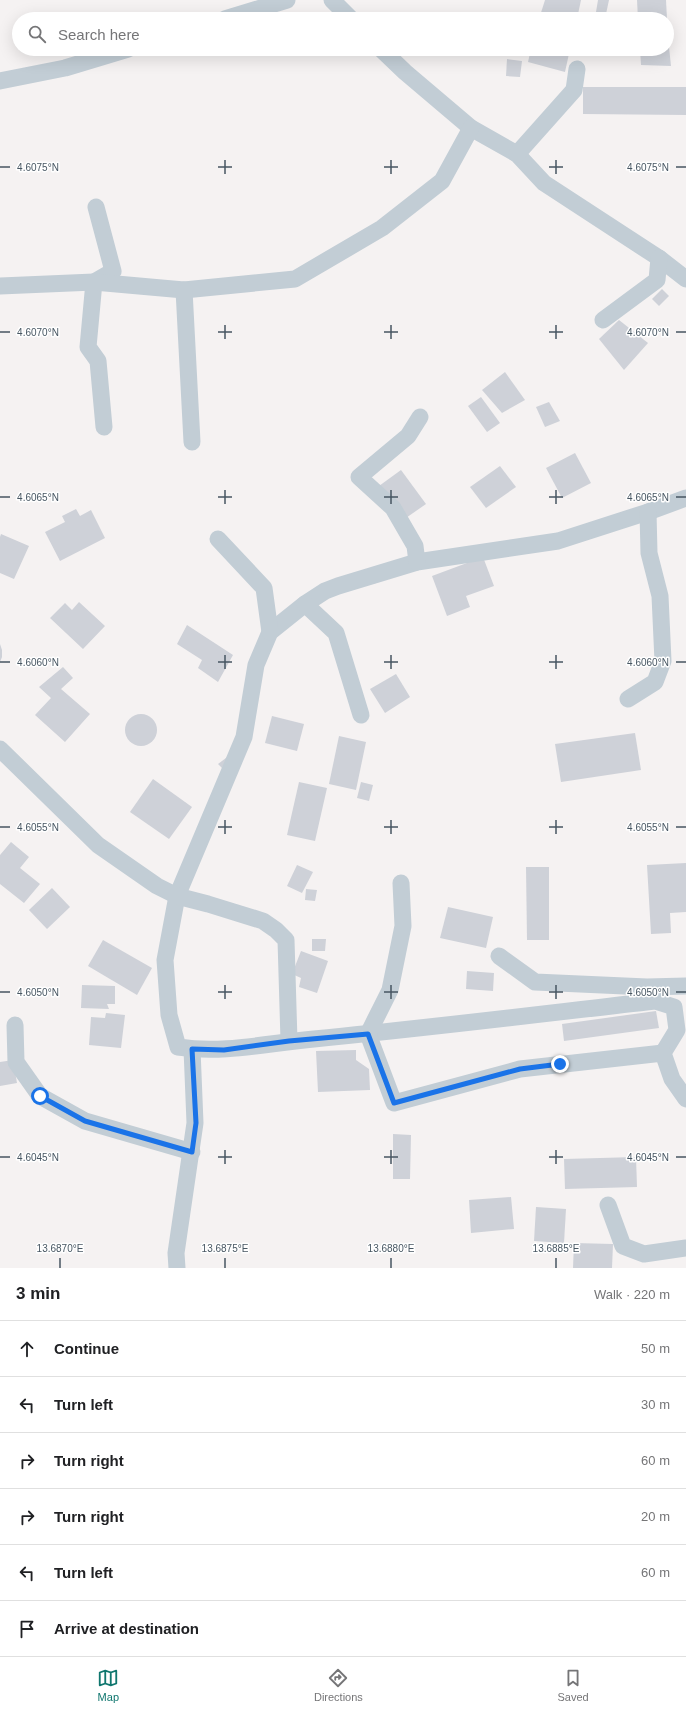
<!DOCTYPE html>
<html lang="en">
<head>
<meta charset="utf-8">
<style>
	:root { --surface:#fff; --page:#f2f2f2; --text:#202124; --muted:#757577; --line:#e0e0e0; --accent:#0f766e }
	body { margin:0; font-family:Helvetica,sans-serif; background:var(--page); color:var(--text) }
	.stop { position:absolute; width:12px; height:12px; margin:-9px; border:3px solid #1a73e8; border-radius:50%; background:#fff }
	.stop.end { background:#1a73e8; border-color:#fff; box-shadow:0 1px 4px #0008 }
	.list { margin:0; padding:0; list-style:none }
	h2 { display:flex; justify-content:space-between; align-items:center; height:52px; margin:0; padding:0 16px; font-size:17px }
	h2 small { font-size:13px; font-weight:400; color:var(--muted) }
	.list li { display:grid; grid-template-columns:26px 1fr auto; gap:12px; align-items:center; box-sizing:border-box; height:56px; padding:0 16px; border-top:1px solid var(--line) }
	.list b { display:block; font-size:15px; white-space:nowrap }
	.list em { font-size:13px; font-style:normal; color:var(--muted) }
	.icon { flex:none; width:22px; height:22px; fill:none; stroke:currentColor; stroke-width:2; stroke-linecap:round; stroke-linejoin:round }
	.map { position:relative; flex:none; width:686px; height:1268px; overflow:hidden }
	.search { position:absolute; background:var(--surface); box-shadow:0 4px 16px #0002; left:12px; right:12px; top:12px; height:44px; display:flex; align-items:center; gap:10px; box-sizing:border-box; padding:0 14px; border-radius:22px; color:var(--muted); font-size:15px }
	.sheet { height:388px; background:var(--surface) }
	nav { display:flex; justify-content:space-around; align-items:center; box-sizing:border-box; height:56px; border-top:1px solid var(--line); background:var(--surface); font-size:11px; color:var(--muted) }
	nav a { display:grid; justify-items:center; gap:2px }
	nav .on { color:var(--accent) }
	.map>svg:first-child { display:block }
	.building { fill:#ced1d8 }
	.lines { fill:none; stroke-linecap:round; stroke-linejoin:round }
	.street { stroke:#c2cdd5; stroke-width:17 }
	.route { stroke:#1a73e8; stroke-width:5 }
	.ticks { fill:none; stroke:#475662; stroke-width:1.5 }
	.ticks-label { font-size:10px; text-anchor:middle; fill:#475662; stroke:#fff; stroke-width:3; stroke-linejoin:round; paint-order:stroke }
</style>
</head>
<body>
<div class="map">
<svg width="686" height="1268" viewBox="0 0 686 1268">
	<rect width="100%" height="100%" fill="#f5f2f2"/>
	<g class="building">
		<polygon points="545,0 581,0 577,19 539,19"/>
		<polygon points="598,0 609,0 606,14 596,12"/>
		<polygon points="637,0 666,0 667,19 638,19"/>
		<polygon points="667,28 671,66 641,65 640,49 667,49"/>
		<polygon points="531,49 570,49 565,72 528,62"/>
		<polygon points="507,59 522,61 520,77 506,76"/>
		<polygon points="583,87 686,87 686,115 583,114"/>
		<polygon points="662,289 669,296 659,306 652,299"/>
		<polygon points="619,320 648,343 624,370 599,339"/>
		<polygon points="505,372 525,400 502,413 482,390"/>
		<polygon points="481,397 500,423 487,432 468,406"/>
		<polygon points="549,402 560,421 545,427 536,407"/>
		<polygon points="575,453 591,483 562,498 546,468"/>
		<polygon points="500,466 516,487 486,508 470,487"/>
		<polygon points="401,470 426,504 403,520 379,486"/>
		<polygon points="76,509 80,516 91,510 105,538 60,561 45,532 65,522 62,516"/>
		<polygon points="1,534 29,546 14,579 0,573 0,537"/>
		<polygon points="483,557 494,586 466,596 470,607 447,616 432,576"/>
		<polygon points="79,602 105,626 83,649 50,618 65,603 72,610"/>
		<polygon points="187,625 233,655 218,682 198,668 202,660 177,644"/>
		<polygon points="0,644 2,650 2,657 0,662"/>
		<polygon points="63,667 73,678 61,689 90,714 65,742 35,715 51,698 39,687"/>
		<polygon points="396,674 410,697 385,713 370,689"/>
		<circle cx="141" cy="730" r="16"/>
		<polygon points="272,716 304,724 297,751 265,743"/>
		<polygon points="635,733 641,770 561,782 555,744"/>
		<polygon points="339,736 366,742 356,790 329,784"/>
		<polygon points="230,755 222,768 218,764"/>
		<polygon points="153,779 192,807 169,839 130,812"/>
		<polygon points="299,782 327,788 315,841 287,835"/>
		<polygon points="361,782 373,785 369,801 357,798"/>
		<polygon points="11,842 29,857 20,868 40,884 24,903 0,884 0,855"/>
		<polygon points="686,863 686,912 670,913 671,933 651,934 647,865"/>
		<polygon points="297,865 313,872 302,893 287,886"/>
		<polygon points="526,867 549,867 549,940 527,940"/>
		<polygon points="52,888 70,907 47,929 29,910"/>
		<polygon points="306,889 317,890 315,901 305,900"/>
		<polygon points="448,907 493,917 486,948 440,938"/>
		<polygon points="312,939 326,939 325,951 312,951"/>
		<polygon points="103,940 152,968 137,995 88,966"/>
		<polygon points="301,951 328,961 317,993 299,987 301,978 292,974"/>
		<polygon points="467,971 494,973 493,991 466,989"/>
		<polygon points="82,985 115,986 115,1004 107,1004 109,1009 81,1008"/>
		<polygon points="656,1011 659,1028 564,1041 562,1024"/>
		<polygon points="106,1013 125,1015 121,1048 89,1045 91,1017 105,1018"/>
		<polygon points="356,1050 356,1060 369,1069 370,1090 318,1092 316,1051"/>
		<polygon points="13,1060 17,1083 0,1086 0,1062"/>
		<polygon points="393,1134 411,1135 410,1179 393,1179"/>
		<polygon points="636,1157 637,1187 565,1189 564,1159"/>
		<polygon points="511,1197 514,1229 471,1233 469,1200"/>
		<polygon points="536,1207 566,1209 564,1243 534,1241"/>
		<polygon points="574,1243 613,1244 612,1268 573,1268"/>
	</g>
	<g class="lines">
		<g class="street">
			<polyline points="332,0 351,19"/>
			<polyline points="225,19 287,0"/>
			<polyline points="381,49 405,72 471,128 517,154 544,183 659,258 686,279"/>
			<polyline points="0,81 65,68 128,49"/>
			<polyline points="517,154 574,90 577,69"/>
			<polyline points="96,207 113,271 94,282 88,347 98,361 104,427"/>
			<polyline points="0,286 94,282 184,290 295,279 382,228 442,181 471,128"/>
			<polyline points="184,290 192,442"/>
			<polyline points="603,320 657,280 659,258"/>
			<path d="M 686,498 L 648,512 L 558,541 L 417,562 L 338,586 L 325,591 L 305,604 L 270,632 L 256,665 L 244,737 L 177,896 L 165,960 L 169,1015 L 178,1047 C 224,1054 268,1043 314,1039 C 428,1028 541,1014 655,1001 L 674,1007 L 677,1030 L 663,1053 L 672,1079 L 686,1099"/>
			<polyline points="218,539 264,588 270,632"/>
			<polyline points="417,562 415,546 393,508 359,477 408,436 420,417"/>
			<polyline points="305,604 336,633 361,715"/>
			<polyline points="628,699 655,682 663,661 660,596 649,553 648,512"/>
			<polyline points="0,749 98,845 157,886 177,896 208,904 263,921 276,930 286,940 289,1041"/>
			<polyline points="401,883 403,926 390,990 368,1034 394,1103 520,1069 663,1053"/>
			<polyline points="499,956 535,982 647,987 686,986"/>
			<polyline points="15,1025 16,1062 40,1096 85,1121 192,1152"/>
			<polyline points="608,1205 623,1246 644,1254 686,1248"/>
			<polyline points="177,1268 176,1253 195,1123 192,1049"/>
		</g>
	</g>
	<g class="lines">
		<polyline class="route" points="40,1096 85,1121 192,1152 196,1123 192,1049 224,1050 289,1041 368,1034 394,1103 520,1069 560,1064"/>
	</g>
	<path class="ticks" d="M 225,160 L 225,174M 391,160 L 391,174M 556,160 L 556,174M 0,167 L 10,167M 218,167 L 232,167M 384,167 L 398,167M 549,167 L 563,167M 676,167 L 686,167M 225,325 L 225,339M 391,325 L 391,339M 556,325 L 556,339M 0,332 L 10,332M 218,332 L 232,332M 384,332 L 398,332M 549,332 L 563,332M 676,332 L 686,332M 225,490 L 225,504M 391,490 L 391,504M 556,490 L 556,504M 0,497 L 10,497M 218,497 L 232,497M 384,497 L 398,497M 549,497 L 563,497M 676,497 L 686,497M 225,655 L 225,669M 391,655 L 391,669M 556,655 L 556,669M 0,662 L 10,662M 218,662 L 232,662M 384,662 L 398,662M 549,662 L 563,662M 676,662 L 686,662M 225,820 L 225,834M 391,820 L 391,834M 556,820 L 556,834M 0,827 L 10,827M 218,827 L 232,827M 384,827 L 398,827M 549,827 L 563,827M 676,827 L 686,827M 225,985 L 225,999M 391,985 L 391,999M 556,985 L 556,999M 0,992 L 10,992M 218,992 L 232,992M 384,992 L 398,992M 549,992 L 563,992M 676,992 L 686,992M 225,1150 L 225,1164M 391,1150 L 391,1164M 556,1150 L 556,1164M 0,1157 L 10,1157M 218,1157 L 232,1157M 384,1157 L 398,1157M 549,1157 L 563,1157M 676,1157 L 686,1157M 60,1258 L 60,1268M 225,1258 L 225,1268M 391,1258 L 391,1268M 556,1258 L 556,1268"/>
	<g class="ticks-label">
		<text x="38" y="171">4.6075°N</text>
		<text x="648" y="171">4.6075°N</text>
		<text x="38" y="336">4.6070°N</text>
		<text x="648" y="336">4.6070°N</text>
		<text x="38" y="501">4.6065°N</text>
		<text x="648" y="501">4.6065°N</text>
		<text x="38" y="666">4.6060°N</text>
		<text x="648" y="666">4.6060°N</text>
		<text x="38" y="831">4.6055°N</text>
		<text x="648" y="831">4.6055°N</text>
		<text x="38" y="996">4.6050°N</text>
		<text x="648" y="996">4.6050°N</text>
		<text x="38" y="1161">4.6045°N</text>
		<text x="648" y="1161">4.6045°N</text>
		<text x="60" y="1252">13.6870°E</text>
		<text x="225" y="1252">13.6875°E</text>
		<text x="391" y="1252">13.6880°E</text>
		<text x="556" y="1252">13.6885°E</text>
	</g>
</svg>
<div class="stop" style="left:40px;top:1096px"></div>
<div class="stop end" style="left:560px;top:1064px"></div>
<div class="search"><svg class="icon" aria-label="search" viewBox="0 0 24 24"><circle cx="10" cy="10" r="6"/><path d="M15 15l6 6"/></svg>Search here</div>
</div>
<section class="sheet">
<h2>3 min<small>Walk · 220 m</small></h2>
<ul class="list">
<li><svg class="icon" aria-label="ahead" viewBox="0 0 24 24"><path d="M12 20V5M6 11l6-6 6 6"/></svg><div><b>Continue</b></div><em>50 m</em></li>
<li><svg class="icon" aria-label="left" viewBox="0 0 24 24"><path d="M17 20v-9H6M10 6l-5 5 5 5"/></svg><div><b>Turn left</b></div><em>30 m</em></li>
<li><svg class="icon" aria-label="right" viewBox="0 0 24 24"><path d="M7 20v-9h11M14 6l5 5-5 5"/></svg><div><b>Turn right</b></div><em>60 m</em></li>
<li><svg class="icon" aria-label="right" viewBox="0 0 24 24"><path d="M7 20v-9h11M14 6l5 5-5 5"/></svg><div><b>Turn right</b></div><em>20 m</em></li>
<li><svg class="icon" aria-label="left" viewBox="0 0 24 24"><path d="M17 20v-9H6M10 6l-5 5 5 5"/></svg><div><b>Turn left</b></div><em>60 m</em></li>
<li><svg class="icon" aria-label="arrive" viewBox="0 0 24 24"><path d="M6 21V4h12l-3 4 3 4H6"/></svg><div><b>Arrive at destination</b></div></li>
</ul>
</section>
<nav>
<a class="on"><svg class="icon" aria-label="map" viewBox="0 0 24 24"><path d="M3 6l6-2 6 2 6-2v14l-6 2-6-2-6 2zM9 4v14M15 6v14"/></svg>Map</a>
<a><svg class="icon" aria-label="directions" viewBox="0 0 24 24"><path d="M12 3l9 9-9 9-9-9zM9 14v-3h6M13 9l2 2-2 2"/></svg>Directions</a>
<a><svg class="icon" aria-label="saved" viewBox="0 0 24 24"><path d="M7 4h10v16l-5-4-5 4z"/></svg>Saved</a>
</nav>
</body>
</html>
